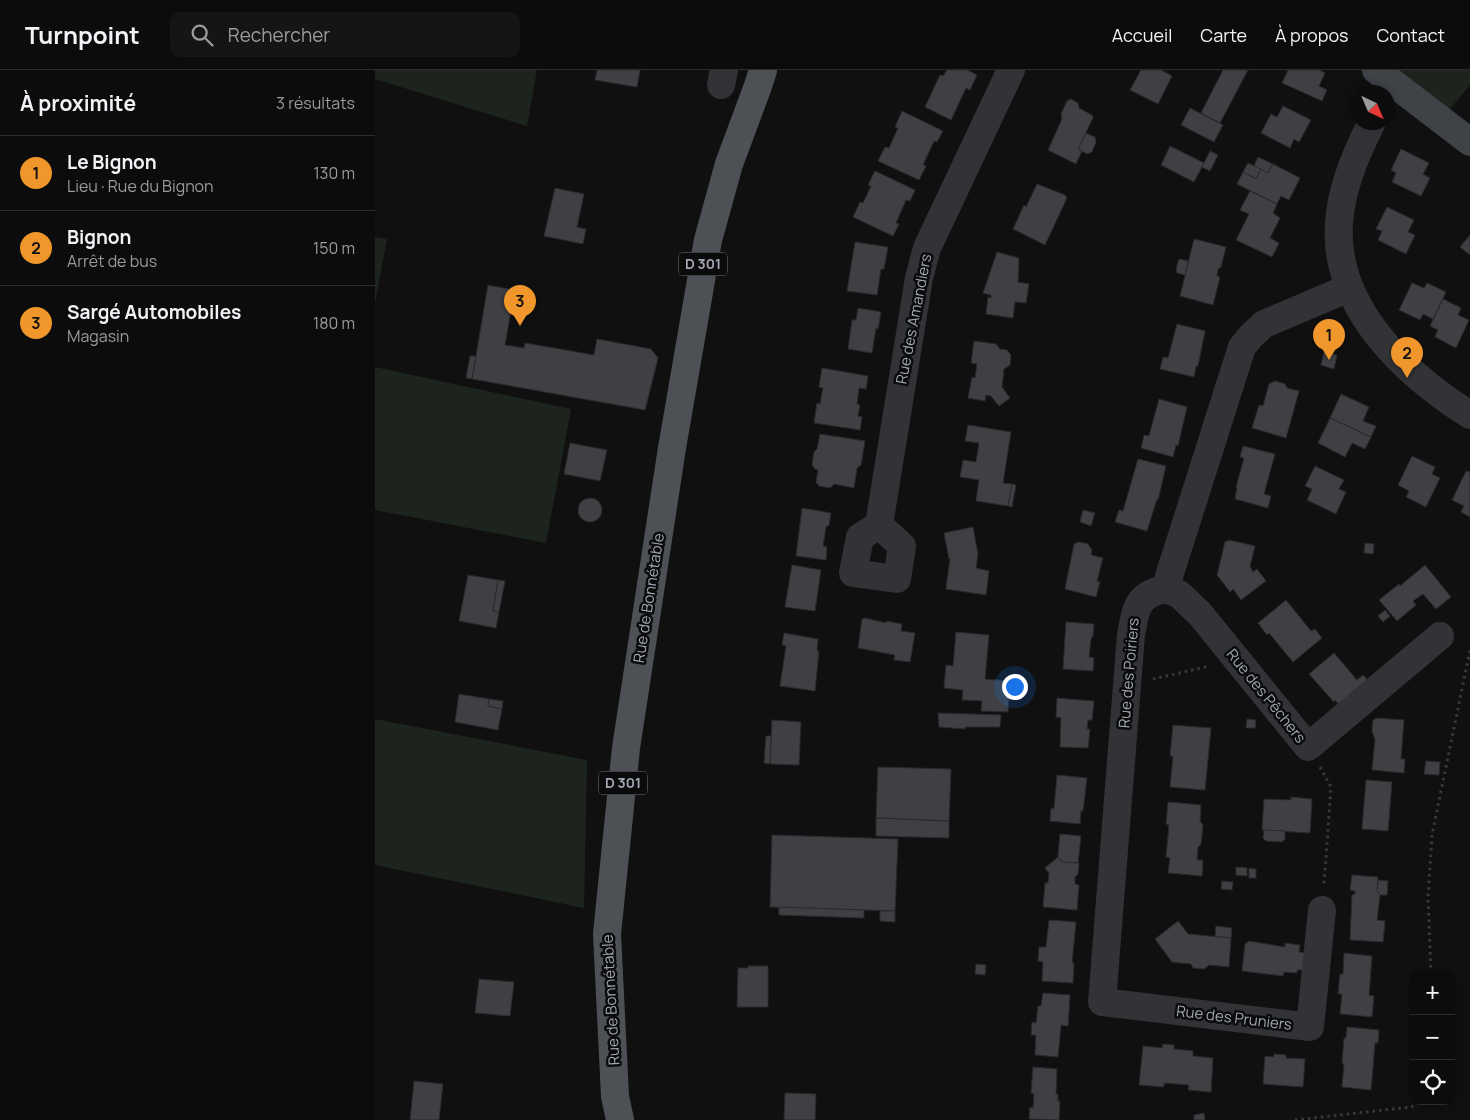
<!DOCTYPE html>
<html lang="fr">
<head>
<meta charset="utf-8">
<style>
	:root { --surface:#0c0c0d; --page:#151516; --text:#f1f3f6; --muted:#9a9b9d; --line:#2c2c2e; --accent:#f0962a }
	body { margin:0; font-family:Manrope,sans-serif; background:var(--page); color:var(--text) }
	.controls { position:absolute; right:15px; bottom:15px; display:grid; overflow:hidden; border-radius:10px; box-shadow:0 2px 8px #0003 }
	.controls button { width:45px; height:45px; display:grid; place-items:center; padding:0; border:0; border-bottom:1px solid var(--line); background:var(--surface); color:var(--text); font:25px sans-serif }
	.compass { position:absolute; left:975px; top:15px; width:45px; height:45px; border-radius:50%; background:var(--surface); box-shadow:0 2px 8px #0003; rotate:136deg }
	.you { position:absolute; left:639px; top:616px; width:18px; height:18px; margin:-12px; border:4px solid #fff; border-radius:50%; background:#1a73e8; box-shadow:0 0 0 8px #1a73e833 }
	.badge { display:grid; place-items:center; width:32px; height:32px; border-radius:50%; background:var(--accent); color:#111; font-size:16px; font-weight:700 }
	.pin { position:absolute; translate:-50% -41px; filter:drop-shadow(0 1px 2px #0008) }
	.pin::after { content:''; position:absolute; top:26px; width:18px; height:15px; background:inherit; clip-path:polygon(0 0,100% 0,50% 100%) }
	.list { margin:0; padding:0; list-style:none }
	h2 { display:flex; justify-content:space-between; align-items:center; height:65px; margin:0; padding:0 20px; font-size:21px }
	h2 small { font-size:16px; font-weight:400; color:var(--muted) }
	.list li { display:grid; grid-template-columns:32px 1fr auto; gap:15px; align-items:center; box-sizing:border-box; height:75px; padding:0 20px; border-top:1px solid var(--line) }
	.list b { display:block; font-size:19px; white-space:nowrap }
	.list p { margin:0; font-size:16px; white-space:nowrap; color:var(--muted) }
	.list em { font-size:16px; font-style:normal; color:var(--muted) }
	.icon { flex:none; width:28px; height:28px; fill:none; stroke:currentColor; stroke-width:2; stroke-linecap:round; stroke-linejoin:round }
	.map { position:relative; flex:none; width:1095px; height:1050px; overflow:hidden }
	header { display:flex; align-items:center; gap:30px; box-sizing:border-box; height:70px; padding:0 25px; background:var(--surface); border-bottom:1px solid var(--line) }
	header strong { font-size:24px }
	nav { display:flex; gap:28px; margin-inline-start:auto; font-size:18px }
	.search { width:350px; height:45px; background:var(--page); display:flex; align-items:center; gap:12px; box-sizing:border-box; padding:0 18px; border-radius:10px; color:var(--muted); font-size:19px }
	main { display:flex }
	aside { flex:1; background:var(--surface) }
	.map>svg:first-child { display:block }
	.green { fill:#1c241d }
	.building { fill:#3f4044; stroke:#2a2a2d }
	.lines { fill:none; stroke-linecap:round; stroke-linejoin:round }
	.path { stroke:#373a3d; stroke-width:3; stroke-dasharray:2.5 4; stroke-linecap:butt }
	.street { stroke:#313336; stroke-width:28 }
	.secondary { stroke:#3f4246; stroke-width:28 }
	.primary { stroke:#4d5055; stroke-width:28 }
	.labels { text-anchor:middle; stroke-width:5; stroke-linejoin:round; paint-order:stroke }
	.shield { fill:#0b0b0c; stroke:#747980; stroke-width:1 }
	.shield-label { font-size:14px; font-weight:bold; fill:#a1a8b2 }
	.street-label { font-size:15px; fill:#a1a8b2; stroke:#0b0b0c }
</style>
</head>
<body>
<header>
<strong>Turnpoint</strong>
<div class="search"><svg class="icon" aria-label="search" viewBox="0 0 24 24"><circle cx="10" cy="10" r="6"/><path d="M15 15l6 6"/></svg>Rechercher</div>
<nav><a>Accueil</a><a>Carte</a><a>À propos</a><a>Contact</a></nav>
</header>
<main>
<aside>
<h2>À proximité<small>3 résultats</small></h2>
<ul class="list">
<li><span class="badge">1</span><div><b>Le Bignon</b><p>Lieu · Rue du Bignon</p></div><em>130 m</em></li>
<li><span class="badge">2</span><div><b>Bignon</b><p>Arrêt de bus</p></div><em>150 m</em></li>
<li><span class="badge">3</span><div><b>Sargé Automobiles</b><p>Magasin</p></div><em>180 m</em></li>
</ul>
</aside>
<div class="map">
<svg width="1095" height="1050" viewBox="0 0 1095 1050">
	<rect width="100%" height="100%" fill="#101011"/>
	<g class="green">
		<polygon points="0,0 162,0 152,56 0,9"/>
		<polygon points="986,0 1095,0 1095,15 1060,57"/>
		<polygon points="0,167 12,169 0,233"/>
		<polygon points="0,297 196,339 171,473 0,440"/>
		<polygon points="0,649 212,690 209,838 0,795"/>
	</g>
	<g class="building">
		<polygon points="222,0 265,0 262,17 220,10"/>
		<polygon points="572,0 592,0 602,5 595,20 591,18 576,50 550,37 565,5 568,6"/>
		<polygon points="766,0 786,0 797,6 783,34 755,20"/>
		<polygon points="848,0 873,0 845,53 826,43"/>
		<polygon points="913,0 944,0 950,3 944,16 952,20 947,31 907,13"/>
		<polygon points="696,29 703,33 704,38 717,45 718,48 703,79 707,81 701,94 673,80 687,49 686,44 692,31"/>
		<polygon points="908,36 936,50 924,72 919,69 915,78 886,63 896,44 902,47"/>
		<polygon points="815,38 848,55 839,72 806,55"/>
		<polygon points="527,41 568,61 562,72 559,71 548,95 551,96 544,110 503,91 510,77 514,78 523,58 520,57"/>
		<polygon points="711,63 720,67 721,72 717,82 712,84 703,79"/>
		<polygon points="795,76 829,93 819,112 786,95"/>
		<polygon points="1026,79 1054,93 1048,104 1055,108 1046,126 1017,112 1021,103 1016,100"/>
		<polygon points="835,81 843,85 835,101 827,97"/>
		<polygon points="883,87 898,94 893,103 879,96"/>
		<polygon points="873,93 886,99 881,109 868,102"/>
		<polygon points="898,94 925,108 914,130 906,126 902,134 862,114 868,102 881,109 886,99 893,103"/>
		<polygon points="500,101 540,120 535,131 531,130 521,153 524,154 518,166 478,147 485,132 488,133 496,116 493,115"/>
		<polygon points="662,114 690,125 692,128 670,175 638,159 649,135 651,137"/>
		<polygon points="180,118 209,124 202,157 211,159 208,174 169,166"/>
		<polygon points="875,121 902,134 898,143 905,148 895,168 904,173 897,187 861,170 874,144 865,140"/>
		<polygon points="1012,137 1039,150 1033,162 1040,165 1031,184 1003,170 1007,161 1001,159"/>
		<polygon points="1095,165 1095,185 1085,177"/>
		<polygon points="819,169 851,177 846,197 843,199 842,206 845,207 838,235 805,226"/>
		<polygon points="480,172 513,177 509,199 506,199 502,225 472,221"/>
		<polygon points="622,182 644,188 643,212 654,214 651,233 640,232 638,248 611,244 613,227 616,228 616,225 608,223"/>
		<polygon points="805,189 813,191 810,205 802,203 801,200 803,191"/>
		<polygon points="1037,213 1049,218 1052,213 1071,222 1058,249 1048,244 1045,250 1024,240"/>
		<polygon points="113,215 143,221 141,236 137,235 130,275 149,278 150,273 219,285 222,269 276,279 283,288 270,340 97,309"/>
		<polygon points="1068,229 1086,238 1083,245 1094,250 1081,278 1060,267 1063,260 1055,256"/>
		<polygon points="483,238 506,242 503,259 501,258 497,283 473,279 477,250 481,250"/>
		<polygon points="802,254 830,261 823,296 821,296 819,307 785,299 788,287 793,288"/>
		<polygon points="599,271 621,274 625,279 632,280 636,285 635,295 629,299 627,317 635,328 624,336 616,326 611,325 610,331 593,328 597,307 600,308 602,294 596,293"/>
		<polygon points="949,281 962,285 959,299 946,295"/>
		<polygon points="95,286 101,286 97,309 91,308"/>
		<polygon points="447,298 493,306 491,319 484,318 482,334 485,335 483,346 487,347 485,360 439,353 442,333 445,334 448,318 444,317"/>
		<polygon points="900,311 910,314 912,318 924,321 911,368 877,358 884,335 888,336 894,314"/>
		<polygon points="966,324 994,337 988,351 1001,356 996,367 955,348"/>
		<polygon points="784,329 812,337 803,376 801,375 798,387 766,378 769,365 774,366"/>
		<polygon points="955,348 996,367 990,379 977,373 970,387 943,373"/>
		<polygon points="593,355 636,362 628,413 637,414 633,436 601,431 604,410 585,407 588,390 601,392 604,373 590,371"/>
		<polygon points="445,364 490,371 486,395 482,398 479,418 459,414 455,418 444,416 441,412 443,400 440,399 437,395 439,382 442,379"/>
		<polygon points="195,373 232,380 225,411 189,404"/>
		<polygon points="868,376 900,384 889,424 896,426 893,438 860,429 862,418 861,417 869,388 865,387"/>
		<polygon points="1037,386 1060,397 1057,404 1065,408 1051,437 1031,427 1034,421 1023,415"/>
		<polygon points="763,389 791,396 783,430 782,429 772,461 740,452 744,440 748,441"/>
		<polygon points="940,396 969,410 964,419 971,422 961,444 932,430 937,419 930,416"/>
		<polygon points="1091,401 1095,402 1095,447 1086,442 1089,436 1077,430"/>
		<polygon points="637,414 641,415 637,437 633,436"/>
		<circle cx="215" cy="440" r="12"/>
		<polygon points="427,438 456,443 454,455 451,457 448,476 452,477 451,490 421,486"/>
		<polygon points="708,440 720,443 716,456 705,452"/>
		<polygon points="598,457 603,484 601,498 614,501 611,525 571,519 575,488 574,489 569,463"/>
		<polygon points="854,470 880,476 875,496 878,502 882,499 891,511 866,530 858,519 855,522 842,505 850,472"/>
		<polygon points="704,472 713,474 717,480 716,485 728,488 722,511 725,512 721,527 690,519 699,474"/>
		<polygon points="990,473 999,474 998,484 989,483"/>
		<polygon points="417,495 446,500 440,541 410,537"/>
		<polygon points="1050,495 1076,527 1061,539 1048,524 1038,531 1041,535 1022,551 1004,530 1024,514 1025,516"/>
		<polygon points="93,505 123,510 118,541 124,542 121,558 84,551"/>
		<polygon points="123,510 130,511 124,542 118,541"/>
		<polygon points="911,530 936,561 940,559 947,568 918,592 894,563 892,565 883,553"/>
		<polygon points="1010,540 1015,546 1008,552 1003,546"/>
		<polygon points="490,548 511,553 511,551 527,554 526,561 540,563 535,592 519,590 520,585 483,578 487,549"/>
		<polygon points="691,552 719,554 718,566 716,569 714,587 719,588 718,601 688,599"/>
		<polygon points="581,562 614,565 610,609 635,611 633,642 606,641 607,631 587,630 588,620 569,618 571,595 578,596"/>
		<polygon points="409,563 443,569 442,581 444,581 440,621 405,616 411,576 407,575"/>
		<polygon points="959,583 982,610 988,605 997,615 968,639 960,630 959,632 934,604"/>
		<polygon points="84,624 114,629 113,636 127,639 123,660 80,652"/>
		<polygon points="682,628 719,631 717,650 713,650 712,659 715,659 713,678 685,677 686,648 681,647"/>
		<polygon points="114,629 128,631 127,639 113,636"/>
		<polygon points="563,643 626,645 625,657 590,657 590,659 564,657"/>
		<polygon points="1002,648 1029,650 1026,689 1030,689 1029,703 997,700 1000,670 997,661 998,650"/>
		<polygon points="872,649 881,650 880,658 871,658"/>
		<polygon points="397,650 426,652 424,695 395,694"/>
		<polygon points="798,655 836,658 830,720 795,717 798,686 795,686"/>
		<polygon points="391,666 396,666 395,694 389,693"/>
		<polygon points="1051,691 1065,692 1064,705 1049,704"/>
		<polygon points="503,697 576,699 574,751 501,748"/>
		<polygon points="682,705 712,708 708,741 706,741 705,754 675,751 676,738 679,739"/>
		<polygon points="991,710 1017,712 1013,761 987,759"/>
		<polygon points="916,727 937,729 935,763 887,760 889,729 916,730"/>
		<polygon points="793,732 826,735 825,751 828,755 826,774 823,777 822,790 828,790 827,806 793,803 795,788 791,787 794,755 791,754"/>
		<polygon points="501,748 574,751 574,768 501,766"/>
		<polygon points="889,760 910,761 910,769 907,772 891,771 888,768"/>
		<polygon points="685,764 706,766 703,793 687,792 683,787"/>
		<polygon points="397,765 523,769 520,841 395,837"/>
		<polygon points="683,787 687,792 704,793 703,804 700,807 700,814 704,815 702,840 668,837 670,813 673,813 674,803 670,798"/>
		<polygon points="861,797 872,798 872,806 861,805"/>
		<polygon points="874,798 881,799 881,808 874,808"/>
		<polygon points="977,805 1003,807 1002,821 1005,825 1002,850 1010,851 1008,872 975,870 977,825 980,824 980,821 975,820"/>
		<polygon points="1003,810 1013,811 1012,825 1005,825 1002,821"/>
		<polygon points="847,811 858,812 857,820 846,819"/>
		<polygon points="404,837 489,840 489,848 404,845"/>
		<polygon points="505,841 520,841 520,852 505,851"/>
		<polygon points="674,850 701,852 697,893 699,893 698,913 667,911 668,892 663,891 664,877 671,877"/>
		<polygon points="803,851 813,864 856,868 854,897 834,895 829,899 818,898 816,894 797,892 780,869"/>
		<polygon points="841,856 857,858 856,868 840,866"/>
		<polygon points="874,871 910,877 910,873 925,875 924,882 933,883 931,900 922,900 922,903 909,902 908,906 867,901 870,874"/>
		<polygon points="969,883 997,886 994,925 999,926 997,947 965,944 967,924 963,924 965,904 968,904"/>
		<polygon points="601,894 611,895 610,905 600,904"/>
		<polygon points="373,896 393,896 393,937 362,937 363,898 373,898"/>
		<polygon points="104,909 139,912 135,946 100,943"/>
		<polygon points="668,923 695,925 693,956 686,955 683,987 660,985 661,965 656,965 657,952 661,953 663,936 666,936"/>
		<polygon points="972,957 1004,960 1003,973 1000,973 996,1020 967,1017 969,994 967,993 969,968 971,968"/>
		<polygon points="788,974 799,975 799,979 818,981 818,986 838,988 836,1022 813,1020 814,1015 789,1013 789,1017 764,1015 768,976 787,978"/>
		<polygon points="899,984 911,985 911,988 930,989 928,1017 888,1014 890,986 899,987"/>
		<polygon points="658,997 682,999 681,1024 683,1024 683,1031 685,1031 684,1050 654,1049 655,1037 658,1038 659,1024 656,1023"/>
		<polygon points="39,1011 68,1014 64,1050 35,1050"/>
		<polygon points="410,1023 441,1024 440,1050 409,1050"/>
		<polygon points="829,1043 830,1050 819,1050 819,1045"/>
	</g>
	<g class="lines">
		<g class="path">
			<polyline points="778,609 835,596"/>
			<polyline points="945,697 956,717 949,815"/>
			<polyline points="1056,904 1053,828 1057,765 1095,580"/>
			<polyline points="920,1050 1036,1037 1049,1031"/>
		</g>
		<g class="street">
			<polyline points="346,15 349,0"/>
			<path d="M 997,52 C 981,83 966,118 964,153 C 958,237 1030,304 1095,345"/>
			<polyline points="504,455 527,476 522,509 478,503 485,467 504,455 544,208 552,178 636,0"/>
			<polyline points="790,519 804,524 825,544 933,677 1065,566"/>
			<path d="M 947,840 L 935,957 L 727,932 L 756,565 C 761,539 761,525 790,519 L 867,277 L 876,266 L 889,254 L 974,218"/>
		</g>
		<polyline class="secondary" points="1001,0 1095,72"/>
		<polyline class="primary" points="245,1050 240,1026 232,864 251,678 297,378 333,170 354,94 383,16 388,0"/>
	</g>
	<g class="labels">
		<g class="shield">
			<rect x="304" y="182.5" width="48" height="23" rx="4"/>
			<rect x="224" y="701.5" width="48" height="23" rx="4"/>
		</g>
		<g class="shield-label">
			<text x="328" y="199">D 301</text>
			<text x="248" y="718">D 301</text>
		</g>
		<g class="street-label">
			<text transform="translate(539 249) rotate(-79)" y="5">Rue des Amandiers</text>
			<text transform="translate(274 528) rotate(-81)" y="5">Rue de Bonnétable</text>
			<text transform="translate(754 603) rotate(-85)" y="5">Rue des Poiriers</text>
			<text transform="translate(891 626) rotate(51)" y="5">Rue des Pêchers</text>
			<text transform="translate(236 930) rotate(-93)" y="5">Rue de Bonnétable</text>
			<text transform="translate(859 948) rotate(7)" y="5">Rue des Pruniers</text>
		</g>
	</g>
</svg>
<div class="controls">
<button>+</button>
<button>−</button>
<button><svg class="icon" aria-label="locate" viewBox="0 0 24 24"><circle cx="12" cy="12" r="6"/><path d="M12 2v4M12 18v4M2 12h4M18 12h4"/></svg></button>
</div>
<svg class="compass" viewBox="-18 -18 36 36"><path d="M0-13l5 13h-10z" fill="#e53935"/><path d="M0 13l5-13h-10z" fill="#9a9b9d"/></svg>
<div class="you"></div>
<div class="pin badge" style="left:954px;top:290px">1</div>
<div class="pin badge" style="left:1032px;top:308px">2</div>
<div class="pin badge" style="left:145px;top:256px">3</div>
</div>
</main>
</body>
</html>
